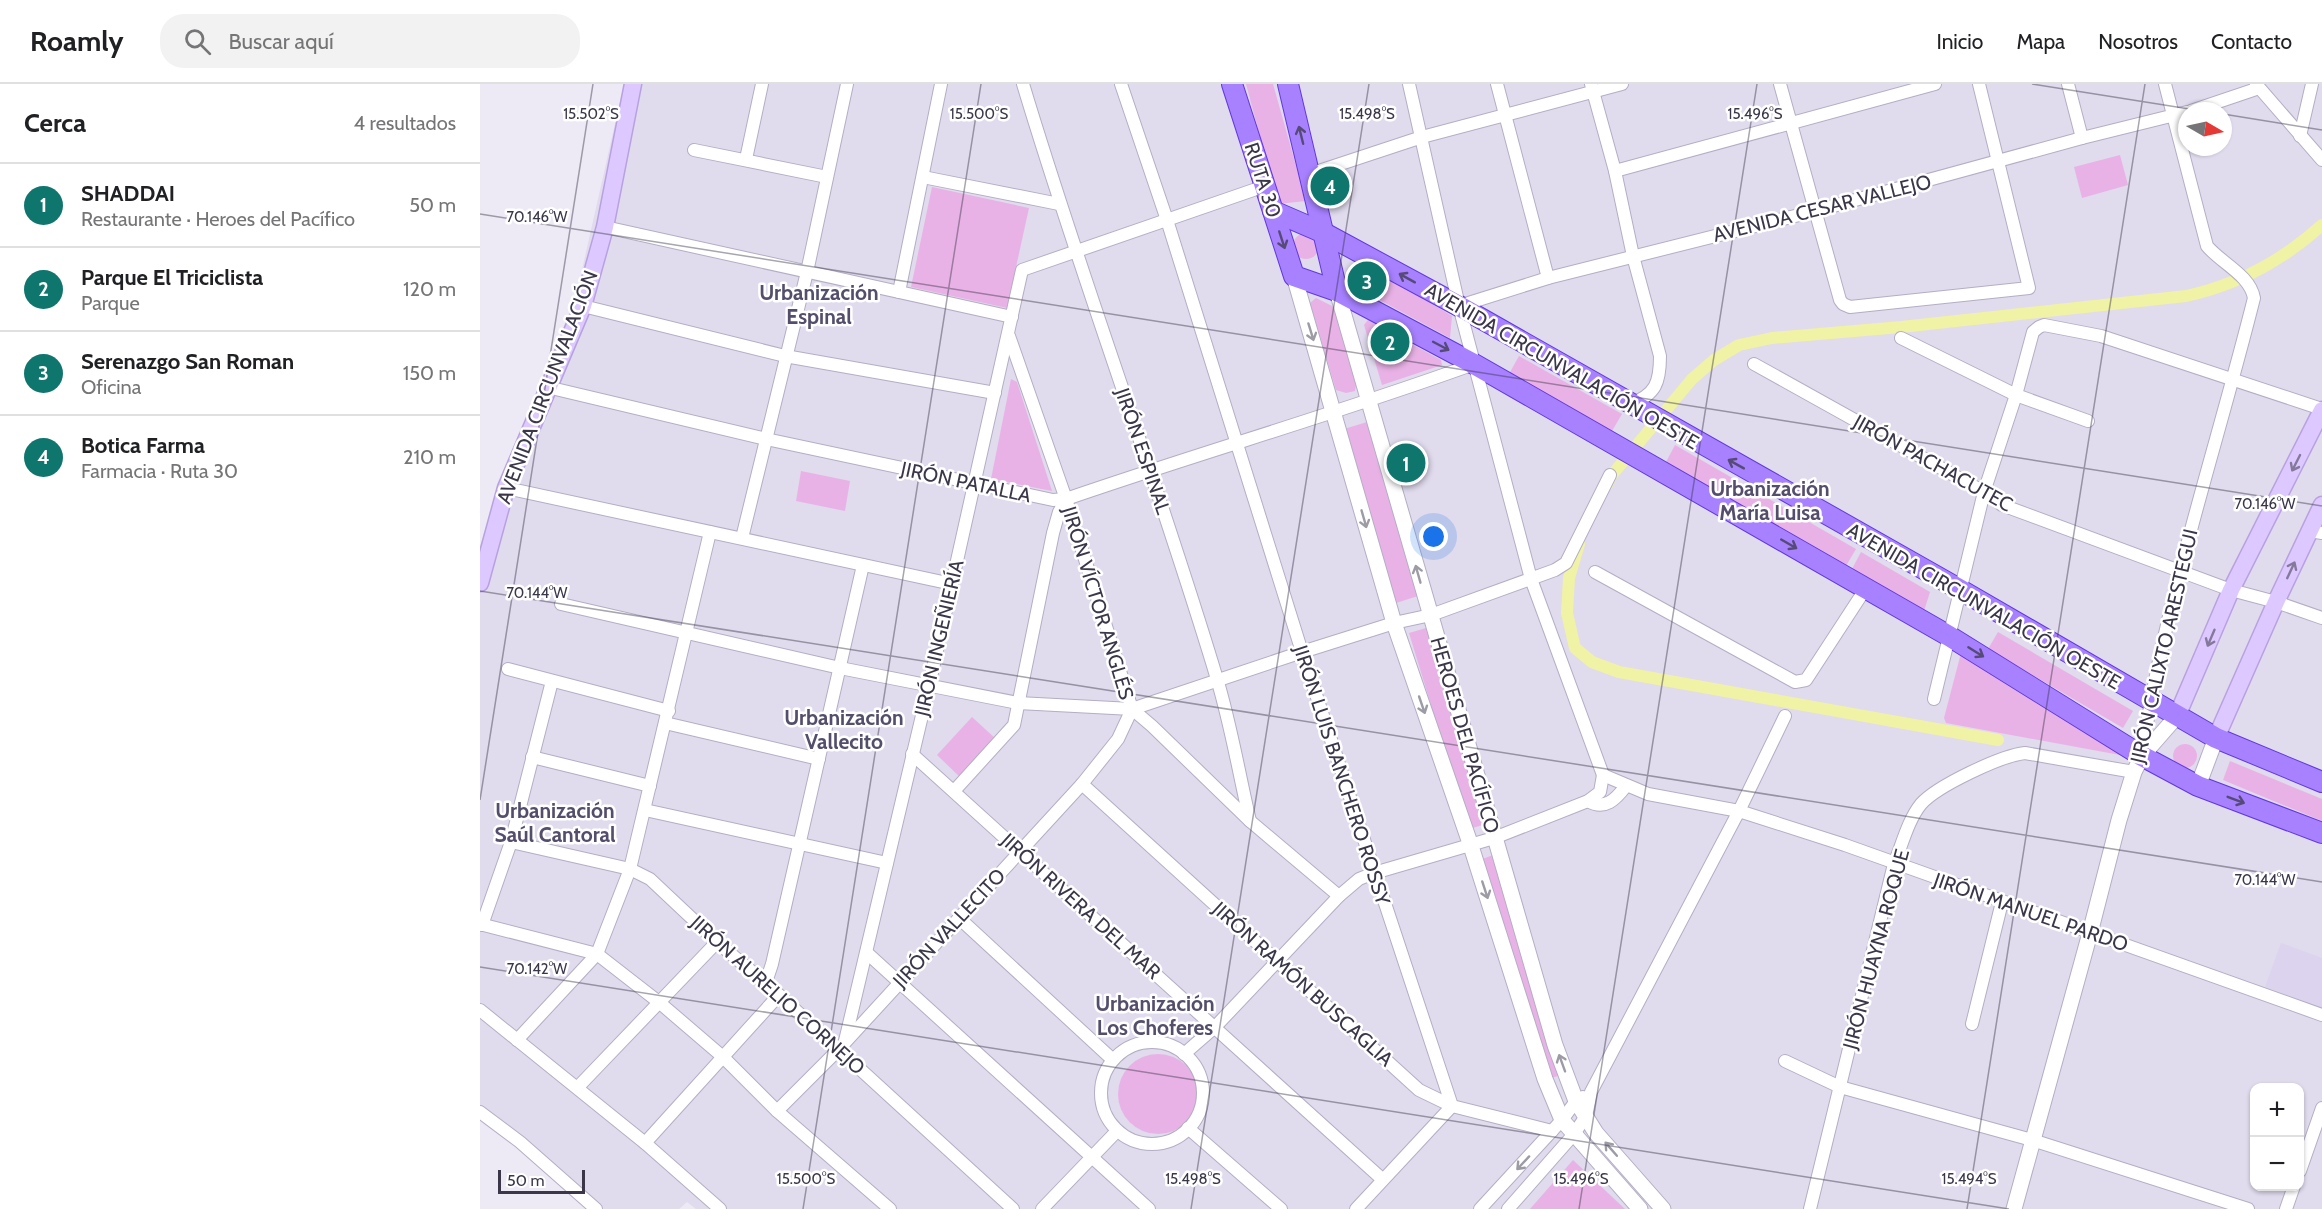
<!DOCTYPE html>
<html lang="es">
<head>
<meta charset="utf-8">
<style>
	:root { --surface:#fff; --page:#f2f2f2; --text:#202124; --muted:#757577; --line:#e0e0e0; --accent:#0f766e }
	body { margin:0; font-family:Cabin,sans-serif; background:var(--page); color:var(--text) }
	.controls { position:absolute; right:18px; bottom:18px; display:grid; overflow:hidden; border-radius:12px; box-shadow:0 2px 4px #0004 }
	.controls button { width:54px; height:54px; display:grid; place-items:center; padding:0; border:0; border-bottom:2px solid var(--line); background:var(--surface); color:var(--text); font:30px sans-serif }
	.compass { position:absolute; left:1698px; top:18px; width:54px; height:54px; border-radius:50%; background:var(--surface); box-shadow:0 2px 4px #0004; rotate:99deg }
	.scale { position:absolute; left:18px; bottom:15px; width:87px; box-sizing:border-box; padding-left:6px; border:3px solid #3b3749; border-top:0; font-size:16px; line-height:21px; white-space:nowrap; color:#3b3749; -webkit-text-stroke:4px #fff; paint-order:stroke }
	.you { position:absolute; left:954px; top:453px; width:21px; height:21px; margin:-15px; border:4px solid #fff; border-radius:50%; background:#1a73e8; box-shadow:0 0 0 9px #1a73e833 }
	.badge { display:grid; place-items:center; width:39px; height:39px; border-radius:50%; background:var(--accent); color:#fff; font-size:20px; font-weight:700 }
	.pin { position:absolute; translate:-50% -50%; border:3px solid #fff; box-shadow:0 2px 6px #0006 }
	.list { margin:0; padding:0; list-style:none }
	h2 { display:flex; justify-content:space-between; align-items:center; height:78px; margin:0; padding:0 24px; font-size:26px }
	h2 small { font-size:20px; font-weight:400; color:var(--muted) }
	.list li { display:grid; grid-template-columns:39px 1fr auto; gap:18px; align-items:center; box-sizing:border-box; height:84px; padding:0 24px; border-top:2px solid var(--line) }
	.list b { display:block; font-size:22px; white-space:nowrap }
	.list p { margin:0; font-size:20px; white-space:nowrap; color:var(--muted) }
	.list em { font-size:20px; font-style:normal; color:var(--muted) }
	.icon { flex:none; width:33px; height:33px; fill:none; stroke:currentColor; stroke-width:2; stroke-linecap:round; stroke-linejoin:round }
	.map { position:relative; flex:none; width:1842px; height:1125px; overflow:hidden }
	header { display:flex; align-items:center; gap:36px; box-sizing:border-box; height:84px; padding:0 30px; background:var(--surface); border-bottom:2px solid var(--line) }
	header strong { font-size:28px }
	nav { display:flex; gap:33px; margin-inline-start:auto; font-size:21px }
	.search { width:420px; height:54px; background:var(--page); display:flex; align-items:center; gap:15px; box-sizing:border-box; padding:0 21px; border-radius:24px; color:var(--muted); font-size:22px }
	main { display:flex }
	aside { flex:1; background:var(--surface) }
	.map>svg:first-child { display:block }
	.residential { fill:#e0dbed; fill-rule:evenodd }
	.education { fill:#dcd3ee }
	.green { fill:#e9b2e6 }
	.lines { fill:none; stroke-linecap:round; stroke-linejoin:round }
	.canal { stroke:#f0f2a5; stroke-width:12 }
	.minor-casing { stroke:#b4aec4; stroke-width:14 }
	.tertiary-casing { stroke:#b4aec4; stroke-width:17 }
	.secondary-casing { stroke:#b7a1e1; stroke-width:19 }
	.trunk-casing { stroke:#6138e0; stroke-width:22 }
	.minor { stroke:#fff; stroke-width:12 }
	.tertiary { stroke:#fff; stroke-width:15 }
	.secondary { stroke:#ddc9ff; stroke-width:16 }
	.trunk { stroke:#a781ff; stroke-width:20 }
	.oneway { stroke:#564a76 }
	.oneway2 { stroke:#9d9ba4 }
	.oneway3 { stroke:#84799b }
	.ticks { fill:none; stroke:#3b3749; stroke-width:1.5; stroke-opacity:0.45 }
	.labels { text-anchor:middle; stroke-width:5; stroke-linejoin:round; paint-order:stroke }
	.street-label { font-size:20px; fill:#3b3749; stroke:#fff }
	.neighbourhood-label { font-size:21px; font-weight:bold; fill:#544e6c; stroke:#fff }
	.ticks-label { font-size:15px; text-anchor:middle; fill:#3b3749; stroke:#fff; stroke-width:5; stroke-linejoin:round; paint-order:stroke }
</style>
</head>
<body>
<header>
<strong>Roamly</strong>
<div class="search"><svg class="icon" aria-label="search" viewBox="0 0 24 24"><circle cx="10" cy="10" r="6"/><path d="M15 15l6 6"/></svg>Buscar aquí</div>
<nav><a>Inicio</a><a>Mapa</a><a>Nosotros</a><a>Contacto</a></nav>
</header>
<main>
<aside>
<h2>Cerca<small>4 resultados</small></h2>
<ul class="list">
<li><span class="badge">1</span><div><b>SHADDAI</b><p>Restaurante · Heroes del Pacífico</p></div><em>50 m</em></li>
<li><span class="badge">2</span><div><b>Parque El Triciclista</b><p>Parque</p></div><em>120 m</em></li>
<li><span class="badge">3</span><div><b>Serenazgo San Roman</b><p>Oficina</p></div><em>150 m</em></li>
<li><span class="badge">4</span><div><b>Botica Farma</b><p>Farmacia · Ruta 30</p></div><em>210 m</em></li>
</ul>
</aside>
<div class="map">
<svg width="1842" height="1125" viewBox="0 0 1842 1125">
	<rect width="100%" height="100%" fill="#ede9f5"/>
	<path class="residential" d="M 144,0 L 1842,0 L 1842,1125 L 216,1125 L 207,1118 L 199,1125 L 124,1125 L 4,1040 L 0,1035 L 0,463 L 97,208 ZM 1707,27 L 1743,27 L 1743,63 L 1707,63 ZM 1774,1004 L 1820,1004 L 1820,1102 L 1774,1102 Z"/>
	<polygon class="education" points="1801,859 1842,874 1842,924 1785,903"/>
	<g class="green">
		<polygon points="766,0 793,0 826,117 798,120"/>
		<polygon points="1640,71 1648,101 1602,114 1594,83"/>
		<polygon points="452,103 549,124 527,224 431,203"/>
		<circle cx="826" cy="162" r="13"/>
		<polygon points="903,190 972,232 970,254 892,212"/>
		<polygon points="836,214 856,224 876,301 875,307 866,309 856,306 830,219"/>
		<polygon points="888,236 961,276 962,281 902,301 884,241"/>
		<polygon points="1039,272 1142,330 1132,347 1029,290"/>
		<polygon points="531,295 537,298 572,407 511,395"/>
		<polygon points="887,338 938,512 916,519 864,345"/>
		<polygon points="1195,361 1376,465 1366,482 1186,378"/>
		<polygon points="321,387 370,397 365,427 316,417"/>
		<polygon points="1381,468 1450,508 1444,527 1372,485"/>
		<polygon points="946,544 1006,740 989,745 929,549"/>
		<polygon points="1518,548 1653,627 1643,644 1508,565"/>
		<polygon points="1481,569 1641,666 1640,671 1466,639 1464,634"/>
		<polygon points="492,633 517,656 481,694 457,671"/>
		<circle cx="1705" cy="672" r="12"/>
		<polygon points="1750,677 1842,715 1842,737 1743,696"/>
		<polygon points="1013,771 1081,991 1068,995 1000,776"/>
		<circle cx="678" cy="1010" r="40"/>
		<polygon points="1093,1076 1145,1125 1050,1125"/>
	</g>
	<g class="lines">
		<g class="canal">
			<path d="M 1127,401 L 1131,392 L 1212,295 L 1234,276 L 1259,261 L 1292,254 L 1421,243 L 1706,212 C 1758,201 1802,177 1842,141"/>
			<polyline points="1099,460 1089,494 1087,529 1095,564 1112,578 1139,588 1518,656"/>
		</g>
		<g class="minor-casing">
			<g id="minor">
				<path d="M 543,0 C 603,200 677,395 737,595 C 751,641 759,690 770,737"/>
				<polyline points="641,0 687,136 822,568 972,1022"/>
				<polyline points="929,0 979,222 1051,495 1123,691 1168,710 1259,727 1365,761 1842,931"/>
				<polyline points="1017,0 1068,194"/>
				<path d="M 1111,0 L 1135,87 L 1153,172 L 1180,272 C 1180,298 1176,311 1150,320"/>
				<polyline points="1300,0 1360,216 1363,220 1370,223 1549,204 1499,0"/>
				<polyline points="1588,0 1602,54"/>
				<polyline points="1776,0 1842,76"/>
				<polyline points="1711,27 1779,4"/>
				<polyline points="1820,52 1832,0"/>
				<polyline points="214,66 347,93"/>
				<polyline points="266,75 282,0"/>
				<polyline points="1135,87 1455,0"/>
				<polyline points="830,90 942,53 1142,0"/>
				<polyline points="443,93 579,120"/>
				<polyline points="125,143 532,233"/>
				<polyline points="419,208 461,0"/>
				<polyline points="103,222 305,272 515,309"/>
				<polyline points="979,222 1068,194 1335,127 1602,54 1707,28"/>
				<polyline points="529,252 586,415 652,625 672,642 770,737 859,812"/>
				<polyline points="1421,254 1536,311 1608,337"/>
				<polyline points="1274,280 1504,408 1522,421 1751,506 1796,518 1842,534"/>
				<path d="M 67,303 L 286,355 L 573,416 L 586,415 C 722,368 859,329 994,280"/>
				<polyline points="26,404 472,500"/>
				<polyline points="1830,447 1842,449"/>
				<polyline points="262,454 327,188 367,0"/>
				<polyline points="1115,488 1315,598 1326,596 1386,504"/>
				<polyline points="81,520 360,584 538,619 652,625 822,568 914,539 951,531 1075,486 1086,479 1130,391"/>
				<polyline points="28,585 189,627"/>
				<polyline points="1454,615 1504,408 1536,311 1553,248 1559,243 1564,241 1621,252 1842,325"/>
				<polyline points="185,639 339,675"/>
				<polyline points="432,670 902,1095"/>
				<path d="M 1662,672 C 1684,517 1736,366 1774,214 C 1770,191 1741,179 1727,162 L 1685,0"/>
				<polyline points="52,673 170,702"/>
				<polyline points="602,700 939,1006 972,1022 1072,1047"/>
				<polyline points="474,707 534,641 573,449 579,428 586,415"/>
				<path d="M 1108,717 C 1125,727 1136,715 1146,702"/>
				<polyline points="165,726 407,779"/>
				<polyline points="31,758 150,785 170,795 237,858 299,911 533,1125"/>
				<polyline points="479,834 633,976"/>
				<polyline points="0,840 117,870 180,919 243,973 297,1027 410,1125"/>
				<polyline points="2,841 31,758 72,597"/>
				<polyline points="387,869 669,1125"/>
				<polyline points="285,901 292,880 383,481"/>
				<polyline points="0,926 165,1059 240,1125"/>
				<polyline points="1492,940 1522,818"/>
				<polyline points="37,956 117,870 150,785 230,448"/>
				<polyline points="365,957 449,602 542,186 785,102"/>
				<circle cx="672" cy="1009" r="51"/>
				<polyline points="704,970 735,943 859,812 879,795 894,789 1014,754 1108,717 1120,708 1123,691"/>
				<polyline points="1305,977 1360,1003 1552,1056 1768,1125"/>
				<polyline points="98,1003 237,858"/>
				<polyline points="297,1027 359,965 602,700 638,655 652,625"/>
				<polyline points="0,1028 40,1058 116,1125"/>
				<polyline points="708,1044 801,1125"/>
				<polyline points="165,1059 299,911"/>
				<polyline points="1820,1087 1842,1024"/>
				<polyline points="562,1125 637,1047"/>
				<polyline points="876,1125 972,1022"/>
				<polyline points="1000,1125 1082,1036 1096,1017 1103,1013"/>
				<polyline points="1028,1125 1094,1050 1106,1032 1111,1008 1259,727 1305,632"/>
				<path d="M 1330,1125 L 1414,780 C 1422,761 1428,736 1441,720 C 1457,702 1520,672 1545,669 L 1654,688"/>
				<polyline points="1806,1125 1814,1102"/>
			</g>
		</g>
		<g class="tertiary-casing">
			<g id="tertiary">
				<polyline points="814,192 914,539 990,759 1065,995 1082,1036 1160,1125"/>
				<polyline points="857,207 1075,961 1096,1017 1116,1049 1183,1125"/>
				<polyline points="1718,702 1736,654"/>
				<polyline points="1534,1125 1610,849 1639,736 1654,688 1662,672 1697,632"/>
			</g>
		</g>
		<g class="secondary-casing">
			<g id="secondary">
				<polyline points="0,499 26,404 103,222 125,143 153,0"/>
				<polyline points="1697,632 1751,506 1842,326"/>
				<polyline points="1736,654 1796,518 1842,421"/>
			</g>
		</g>
		<g class="trunk-casing">
			<g id="trunk">
				<polyline points="752,0 814,192 857,207 994,280 1469,552 1662,672 1718,702 1842,749"/>
				<polyline points="808,0 857,207"/>
				<polyline points="793,127 844,149 979,222 1479,505 1736,654 1842,698"/>
			</g>
		</g>
		<use href="#minor" class="minor"/>
		<use href="#tertiary" class="tertiary"/>
		<use href="#secondary" class="secondary"/>
		<use href="#trunk" class="trunk"/>
	</g>
	<defs><path id="oneway-shaft" d="M-6 0H5M1.5-3L5.5 0L1.5 3" fill="none" stroke-width="1.6" stroke-linecap="round" stroke-linejoin="round" transform="scale(1.5)"/></defs>
	<g class="oneway">
		<use href="#oneway-shaft" transform="translate(821 51) rotate(-104)"/>
		<use href="#oneway-shaft" transform="translate(802 156) rotate(72)"/>
		<use href="#oneway-shaft" transform="translate(927 194) rotate(-151)"/>
		<use href="#oneway-shaft" transform="translate(961 262) rotate(28)"/>
		<use href="#oneway-shaft" transform="translate(1256 380) rotate(-151)"/>
		<use href="#oneway-shaft" transform="translate(1309 460) rotate(30)"/>
		<use href="#oneway-shaft" transform="translate(1496 568) rotate(32)"/>
		<use href="#oneway-shaft" transform="translate(1756 716) rotate(21)"/>
	</g>
	<g class="oneway2">
		<use href="#oneway-shaft" transform="translate(831 248) rotate(73)"/>
		<use href="#oneway-shaft" transform="translate(884 435) rotate(74)"/>
		<use href="#oneway-shaft" transform="translate(938 490) rotate(-106)"/>
		<use href="#oneway-shaft" transform="translate(942 621) rotate(71)"/>
		<use href="#oneway-shaft" transform="translate(1005 806) rotate(72)"/>
		<use href="#oneway-shaft" transform="translate(1082 979) rotate(-110)"/>
		<use href="#oneway-shaft" transform="translate(1131 1065) rotate(-131)"/>
		<use href="#oneway-shaft" transform="translate(1043 1079) rotate(133)"/>
	</g>
	<g class="oneway3">
		<use href="#oneway-shaft" transform="translate(1816 379) rotate(117)"/>
		<use href="#oneway-shaft" transform="translate(1811 486) rotate(-65)"/>
		<use href="#oneway-shaft" transform="translate(1731 554) rotate(113)"/>
	</g>
	<path class="ticks" d="M 1552,0 L 1722,27M 1743,30 L 1842,46M 0,130 L 1842,422M 0,507 L 1842,798M 0,716 L 113,0M 0,883 L 1529,1125M 323,1125 L 501,0M 711,1125 L 889,0M 1099,1125 L 1277,0M 1487,1125 L 1665,0"/>
	<g class="labels">
		<g class="street-label">
			<text transform="translate(783 96) rotate(72)" y="7">RUTA 30</text>
			<text transform="translate(1342 124) rotate(-14)" y="7">AVENIDA CESAR VALLEJO</text>
			<text transform="translate(1082 282) rotate(30)" y="7">AVENIDA CIRCUNVALACIÓN OESTE</text>
			<text transform="translate(67 303) rotate(-69)" y="7">AVENIDA CIRCUNVALACIÓN</text>
			<text transform="translate(663 367) rotate(71)" y="7">JIRÓN ESPINAL</text>
			<text transform="translate(1453 379) rotate(29)" y="7">JIRÓN PACHACUTEC</text>
			<text transform="translate(486 398) rotate(12)" y="7">JIRÓN PATALLA</text>
			<text transform="translate(618 519) rotate(73)" y="7">JIRÓN VÍCTOR ANGLÉS</text>
			<text transform="translate(1504 522) rotate(30)" y="7">AVENIDA CIRCUNVALACIÓN OESTE</text>
			<text transform="translate(459 554) rotate(-77)" y="7">JIRÓN INGEÑIERÍA</text>
			<text transform="translate(1684 562) rotate(-77)" y="7">JIRÓN CALIXTO ARESTEGUI</text>
			<text transform="translate(985 651) rotate(74)" y="7">HEROES DEL PACÍFICO</text>
			<text transform="translate(862 691) rotate(72)" y="7">JIRÓN LUIS BANCHERO ROSSY</text>
			<text transform="translate(601 822) rotate(42)" y="7">JIRÓN RIVERA DEL MAR</text>
			<text transform="translate(1551 828) rotate(19)" y="7">JIRÓN MANUEL PARDO</text>
			<text transform="translate(469 844) rotate(-47)" y="7">JIRÓN VALLECITO</text>
			<text transform="translate(1396 865) rotate(-75)" y="7">JIRÓN HUAYNA ROQUE</text>
			<text transform="translate(823 900) rotate(42)" y="7">JIRÓN RAMÓN BUSCAGLIA</text>
			<text transform="translate(298 911) rotate(42)" y="7">JIRÓN AURELIO CORNEJO</text>
		</g>
		<g class="neighbourhood-label">
			<text x="339" y="216">Urbanización<tspan x="339" dy="24">Espinal</tspan></text>
			<text x="1290" y="412">Urbanización<tspan x="1290" dy="24">María Luisa</tspan></text>
			<text x="364" y="641">Urbanización<tspan x="364" dy="24">Vallecito</tspan></text>
			<text x="75" y="734">Urbanización<tspan x="75" dy="24">Saúl Cantoral</tspan></text>
			<text x="675" y="927">Urbanización<tspan x="675" dy="24">Los Choferes</tspan></text>
		</g>
	</g>
	<g class="ticks-label">
		<text x="111" y="35">15.502°S</text>
		<text x="499" y="35">15.500°S</text>
		<text x="887" y="35">15.498°S</text>
		<text x="1275" y="35">15.496°S</text>
		<text x="57" y="138">70.146°W</text>
		<text x="1785" y="425">70.146°W</text>
		<text x="57" y="514">70.144°W</text>
		<text x="1785" y="801">70.144°W</text>
		<text x="57" y="890">70.142°W</text>
		<text x="326" y="1100">15.500°S</text>
		<text x="713" y="1100">15.498°S</text>
		<text x="1101" y="1100">15.496°S</text>
		<text x="1489" y="1100">15.494°S</text>
	</g>
</svg>
<div class="controls">
<button>+</button>
<button>−</button>
</div>
<svg class="compass" viewBox="-18 -18 36 36"><path d="M0-13l5 13h-10z" fill="#e53935"/><path d="M0 13l5-13h-10z" fill="#757577"/></svg>
<div class="scale">50 m</div>
<div class="you"></div>
<div class="pin badge" style="left:926px;top:379px">1</div>
<div class="pin badge" style="left:910px;top:258px">2</div>
<div class="pin badge" style="left:887px;top:197px">3</div>
<div class="pin badge" style="left:850px;top:102px">4</div>
</div>
</main>
</body>
</html>
